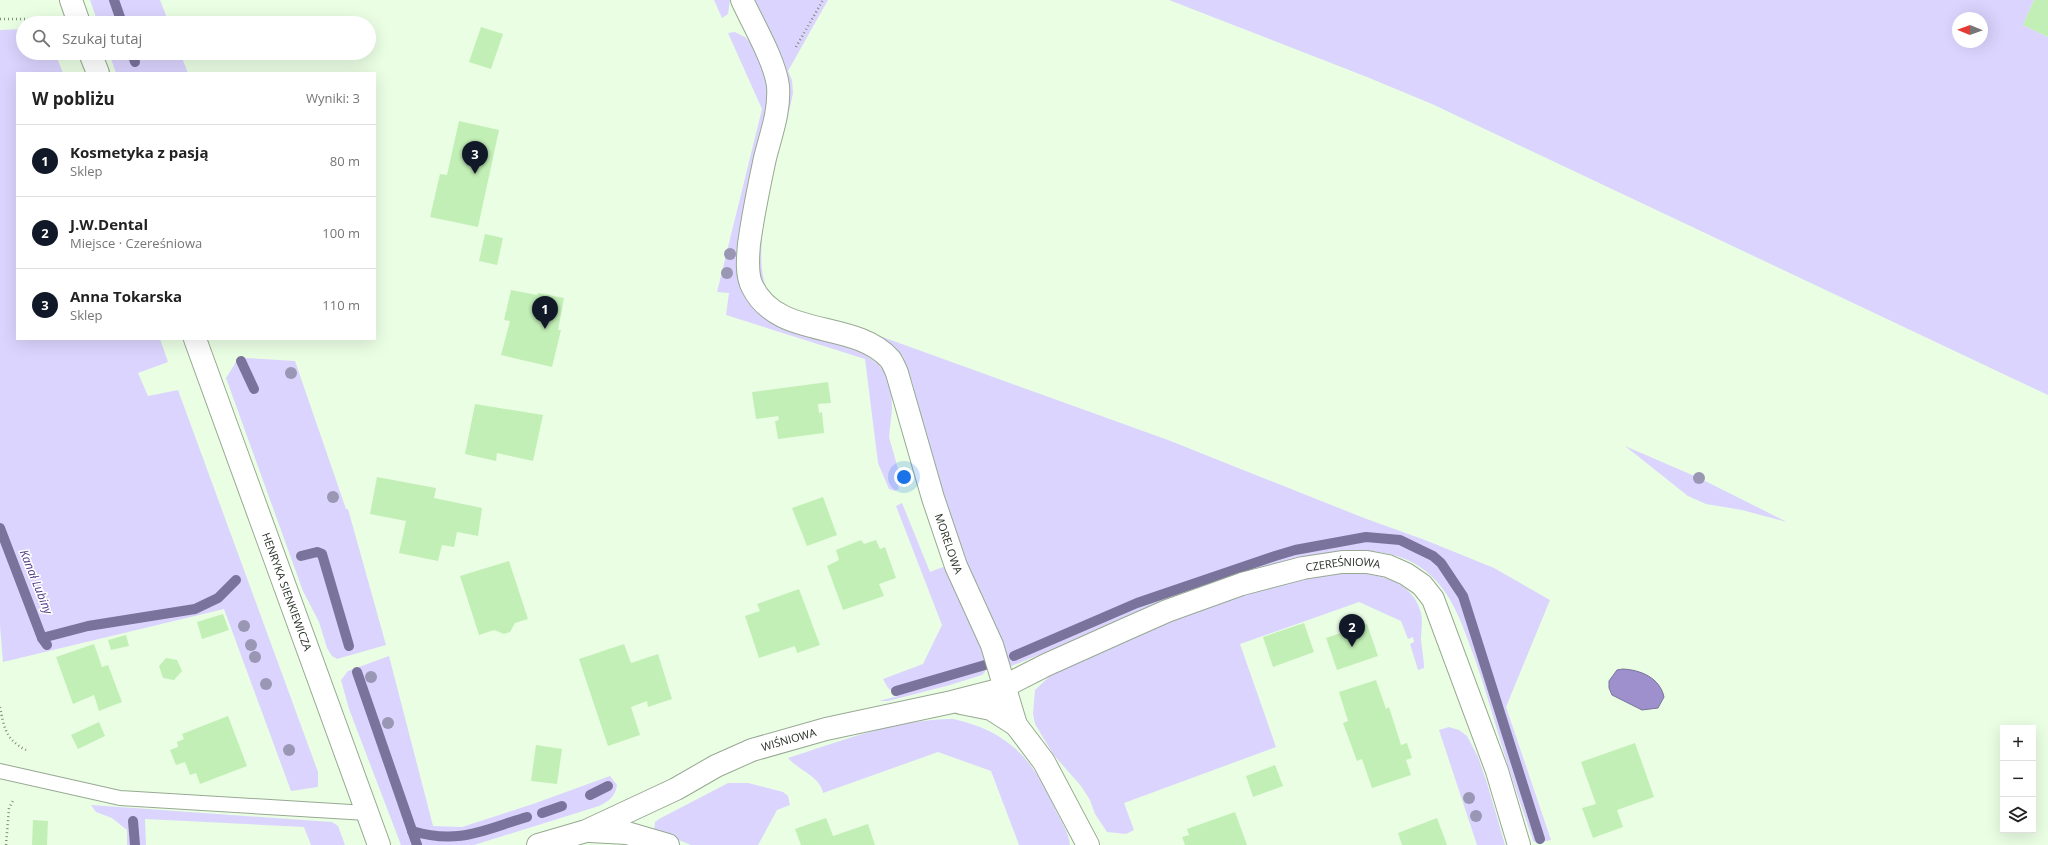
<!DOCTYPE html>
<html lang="pl">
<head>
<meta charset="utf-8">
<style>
	:root { --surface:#fff; --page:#f2f2f2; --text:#222; --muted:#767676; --line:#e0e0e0; --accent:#111827 }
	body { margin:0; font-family:"Open Sans",sans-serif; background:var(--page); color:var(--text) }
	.controls { position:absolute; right:12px; bottom:12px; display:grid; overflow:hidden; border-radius:0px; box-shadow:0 4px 16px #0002 }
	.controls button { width:36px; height:36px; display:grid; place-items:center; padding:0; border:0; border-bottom:1px solid var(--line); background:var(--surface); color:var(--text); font:20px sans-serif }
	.compass { position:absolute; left:1952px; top:12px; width:36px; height:36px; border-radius:50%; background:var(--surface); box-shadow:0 4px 16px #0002; rotate:271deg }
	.you { position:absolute; left:904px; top:477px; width:14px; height:14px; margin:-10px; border:3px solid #fff; border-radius:50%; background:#1a73e8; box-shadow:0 0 0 6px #1a73e833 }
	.badge { display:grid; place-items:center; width:26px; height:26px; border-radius:50%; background:var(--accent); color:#fff; font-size:13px; font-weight:700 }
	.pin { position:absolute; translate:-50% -33px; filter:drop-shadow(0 1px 2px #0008) }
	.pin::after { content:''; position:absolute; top:21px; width:14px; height:12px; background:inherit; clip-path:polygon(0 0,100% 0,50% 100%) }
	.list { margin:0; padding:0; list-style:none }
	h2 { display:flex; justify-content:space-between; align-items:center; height:52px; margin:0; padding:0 16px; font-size:17px }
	h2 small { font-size:13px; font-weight:400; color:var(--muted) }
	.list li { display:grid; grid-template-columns:26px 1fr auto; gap:12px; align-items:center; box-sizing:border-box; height:72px; padding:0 16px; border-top:1px solid var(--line) }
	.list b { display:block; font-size:15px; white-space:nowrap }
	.list p { margin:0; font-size:13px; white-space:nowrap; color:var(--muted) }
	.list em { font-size:13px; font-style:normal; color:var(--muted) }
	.icon { flex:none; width:22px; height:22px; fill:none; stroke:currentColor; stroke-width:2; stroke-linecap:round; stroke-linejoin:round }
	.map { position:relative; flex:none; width:2048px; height:845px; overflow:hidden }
	.search { position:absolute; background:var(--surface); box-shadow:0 4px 16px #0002; left:16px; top:16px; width:360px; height:44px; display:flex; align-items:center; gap:10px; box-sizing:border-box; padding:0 14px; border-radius:22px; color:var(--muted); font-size:15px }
	.panel { position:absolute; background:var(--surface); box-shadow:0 4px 16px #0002; left:16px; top:72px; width:360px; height:268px; border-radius:0px }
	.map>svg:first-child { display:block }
	.green { fill:#dbd4fe; fill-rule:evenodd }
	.water { fill:#9d90cd; stroke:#7a739b }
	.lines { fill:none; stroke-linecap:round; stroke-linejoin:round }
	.stream { stroke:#7a739b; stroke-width:10 }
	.building { fill:#c2efb6 }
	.service-casing { stroke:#97a992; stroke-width:16 }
	.minor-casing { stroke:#97a992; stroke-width:24 }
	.tertiary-casing { stroke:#97a992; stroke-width:24 }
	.path { stroke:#82907e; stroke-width:2.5; stroke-dasharray:1 3; stroke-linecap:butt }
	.service { stroke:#fff; stroke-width:14 }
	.minor { stroke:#fff; stroke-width:22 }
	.tertiary { stroke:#fff; stroke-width:22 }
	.tree { fill:#9997b4 }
	.labels { text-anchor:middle; stroke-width:3; stroke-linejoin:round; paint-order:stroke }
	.street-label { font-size:11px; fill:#272f25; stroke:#fff }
	.water-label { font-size:12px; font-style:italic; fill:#523e87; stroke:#fff }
</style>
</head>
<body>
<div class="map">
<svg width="2048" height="845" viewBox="0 0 2048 845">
	<rect width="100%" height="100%" fill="#eafee4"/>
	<g class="green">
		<polygon points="90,0 160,0 169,23 98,23"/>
		<polygon points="714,0 730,0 728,14 722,18"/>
		<path d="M 751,0 L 828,0 L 788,71 L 792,80 L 793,93 C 784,142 746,248 768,291 L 758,274 L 756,259 L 778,137 Z"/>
		<path d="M 1169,0 L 2034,0 L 2023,25 L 2048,37 L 2048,395 L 1432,104 L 1367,77 ZM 1958,18 L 1982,18 L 1982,42 L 1958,42 Z"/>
		<polygon points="23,29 23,53 55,53 63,73 17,73 17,339 160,339 168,362 138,373 148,396 178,390 318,772 318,787 291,791 224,609 3,662 0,626 0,30"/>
		<polygon points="735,32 745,37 753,45 772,87 741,285 746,297 755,306 860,351 878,364 887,375 891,389 892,409 889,437 898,469 896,477 899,489 895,491 889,489 878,463 865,359 726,315 729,293 717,292 762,109 728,33"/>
		<polygon points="109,53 180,53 188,73 116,73"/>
		<path d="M 877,335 L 1168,440 L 1364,518 L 1425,540 L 1494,568 L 1550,600 L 1506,707 L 1551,840 L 1537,843 L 1533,841 C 1522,808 1511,776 1501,743 C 1493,716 1485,689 1476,662 C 1463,628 1453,589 1420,567 C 1396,551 1367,549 1339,552 L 1162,602 L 1090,634 L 1009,667 L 964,562 L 918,413 L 913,385 L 903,356 Z"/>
		<polygon points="246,358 295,361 346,509 348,509 386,645 337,659 332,656 327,648 319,622 303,591 226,378 236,362"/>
		<polygon points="1625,446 1699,478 1787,522 1742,510 1706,504 1688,496"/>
		<polygon points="902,503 930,572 943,567 948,570 987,660 985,672 982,675 950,685 888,701 879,701 898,696 888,688 883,679 923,664 942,625 896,506"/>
		<path d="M 1334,572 C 1366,573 1411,574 1421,613 C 1423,621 1421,632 1421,640 C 1422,650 1424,659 1424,668 L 1418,670 L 1410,644 L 1414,642 L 1413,637 L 1408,639 L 1401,621 L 1359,602 L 1240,644 L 1276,747 L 1124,803 L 1134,830 L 1126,834 L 1107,832 L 1095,814 L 1090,800 L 1081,786 L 1053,754 L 1035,724 L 1033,714 L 1035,690 L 1052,674 C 1143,633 1234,588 1334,572 Z"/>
		<path d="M 389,656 L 433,826 L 462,827 L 533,804 L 610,776 L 617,785 C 615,797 609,801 599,806 L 474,845 L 401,845 L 349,709 L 341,680 L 348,671 Z"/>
		<path d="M 953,719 C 1009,731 1034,760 1056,811 C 1061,821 1069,833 1070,845 L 1019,845 L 991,771 L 938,752 L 823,793 C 821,777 798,770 788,758 C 841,741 897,719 953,719 Z"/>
		<polygon points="1449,727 1459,730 1467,736 1478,757 1487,783 1505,845 1477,845 1439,730"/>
		<polygon points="728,783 748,783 783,792 788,796 790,805 777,810 758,845 691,845 654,830 655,822 659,819"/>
		<polygon points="91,805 332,822 338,826 345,845 311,845 304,827 145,819 146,845 127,845 127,830 112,818 96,812"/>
	</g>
	<path class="water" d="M 1623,669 C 1641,670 1660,678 1664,697 L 1658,708 L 1642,710 L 1612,695 L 1609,688 L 1609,681 L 1617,670 Z"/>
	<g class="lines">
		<g class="stream">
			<polyline points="114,0 122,23"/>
			<polyline points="132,53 135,62"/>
			<polyline points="241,361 254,389"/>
			<polyline points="0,528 42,638 47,645"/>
			<polyline points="301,556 317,552 322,554 349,646"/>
			<polyline points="42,638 88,626 195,609 218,598 236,580"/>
			<polyline points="1014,656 1137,603 1275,556 1295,550 1366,537 1400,540 1433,556 1441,563 1463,596 1540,839"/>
			<polyline points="357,672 417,845"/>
			<polyline points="896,691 985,665"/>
			<polyline points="590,795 608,786"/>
			<polyline points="542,813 562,806"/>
			<polyline points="133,821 135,845"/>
			<path d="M 412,831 C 459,845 483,830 527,817"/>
		</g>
	</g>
	<g class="building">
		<polygon points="2034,0 2048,0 2048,37 2023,25"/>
		<polygon points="481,27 503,34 491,69 469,62"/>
		<polygon points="459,121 499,130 478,227 430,217 440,174 447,175"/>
		<polygon points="485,234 503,238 497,265 479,261"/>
		<polygon points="511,290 537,295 538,293 564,298 558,330 561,330 552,367 501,355 510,321 504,320"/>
		<polygon points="828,382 831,403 818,404 819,413 822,412 824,433 778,439 775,421 779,420 778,416 756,419 752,392"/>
		<polygon points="475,404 543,415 533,461 497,453 496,461 465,454"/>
		<polygon points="377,477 436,488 434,498 482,508 478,536 457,532 454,547 442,545 438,561 399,553 406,521 370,514"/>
		<polygon points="823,497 837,535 807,546 792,508"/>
		<polygon points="861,540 864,544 876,540 880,549 885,547 896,578 879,584 884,596 843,610 827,566 839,560 836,550"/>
		<polygon points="509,561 528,619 515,623 510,632 504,634 494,630 479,635 460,576"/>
		<polygon points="799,589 820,645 797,653 795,646 759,658 745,616 760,611 757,604"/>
		<polygon points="223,614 229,630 202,639 197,622"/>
		<polygon points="1304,623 1314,652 1273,667 1263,637"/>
		<polygon points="1367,624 1378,656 1337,670 1326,638"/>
		<polygon points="126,635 129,646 111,650 108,640"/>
		<polygon points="94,644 102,667 108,665 122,702 99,711 94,695 73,704 56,657"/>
		<polygon points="624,644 631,663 658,654 672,699 648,707 647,701 631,707 640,735 608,746 579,659"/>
		<polygon points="166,658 177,660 182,671 174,680 163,678 159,666"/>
		<polygon points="1376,680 1386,709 1389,707 1401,745 1407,743 1412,758 1406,760 1411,775 1372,788 1362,759 1357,761 1343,723 1348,721 1339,692"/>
		<polygon points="228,716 247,766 200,784 196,773 190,775 185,762 176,765 170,750 178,747 177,742 184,739 182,734"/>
		<polygon points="99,722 105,736 78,749 71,735"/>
		<polygon points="1635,743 1654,797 1617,810 1623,827 1593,838 1582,808 1596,804 1581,762"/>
		<polygon points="536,745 562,749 557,784 531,781"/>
		<polygon points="1275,765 1283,786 1253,797 1246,776"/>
		<polygon points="1235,812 1247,845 1185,845 1182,837 1189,835 1187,829"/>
		<polygon points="826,818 833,836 868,824 875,845 801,845 795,829"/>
		<polygon points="1437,818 1447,845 1402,845 1398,833"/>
		<polygon points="33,820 48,821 47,845 32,845"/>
	</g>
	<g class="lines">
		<g class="service-casing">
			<polyline id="service" points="0,771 120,798 367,813"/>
		</g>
		<g class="minor-casing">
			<g id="minor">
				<path id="s1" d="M 742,0 C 753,24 775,61 778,86 C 780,111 771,134 765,158 C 759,186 753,215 749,244 C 748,257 746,274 752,286 C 778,340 854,319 890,359 C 893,363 895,368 897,373 L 933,498 L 956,566 L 992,645 L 1016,725 L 1044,762 L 1088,845"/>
				<polyline points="961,703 991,709 1016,725"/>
				<polyline points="590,831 627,833 668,845"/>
				<path id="s2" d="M 538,845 L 586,831 L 676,789 L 716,766 L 752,750 L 826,729 L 952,702 L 995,691 L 1046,665 L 1124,630 L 1167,611 L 1242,584 L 1303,568 L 1342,562 L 1367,562 L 1388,566 L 1406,574 L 1422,585 L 1433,599 L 1497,771 L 1519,845"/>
			</g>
		</g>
		<g class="tertiary-casing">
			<g id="tertiary">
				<polyline points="71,0 79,23"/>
				<polyline points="90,53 98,73"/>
				<path id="s3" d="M 195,339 L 379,845"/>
			</g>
		</g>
		<g class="path">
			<polyline points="0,19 25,19 38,23"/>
			<polyline points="796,47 823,0"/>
			<path d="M 0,707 C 4,728 6,740 26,750"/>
			<polyline points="6,845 9,808 14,799"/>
		</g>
		<use href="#service" class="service"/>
		<use href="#minor" class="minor"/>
		<use href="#tertiary" class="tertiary"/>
	</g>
	<g class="tree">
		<circle cx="730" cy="254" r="6"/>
		<circle cx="727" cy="273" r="6"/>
		<circle cx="291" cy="373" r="6"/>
		<circle cx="1699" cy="478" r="6"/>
		<circle cx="333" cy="497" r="6"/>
		<circle cx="244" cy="626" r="6"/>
		<circle cx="251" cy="645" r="6"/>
		<circle cx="255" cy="657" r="6"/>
		<circle cx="371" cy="677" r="6"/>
		<circle cx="266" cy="684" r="6"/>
		<circle cx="388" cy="723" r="6"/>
		<circle cx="289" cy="750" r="6"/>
		<circle cx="1469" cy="798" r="6"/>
		<circle cx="1476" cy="816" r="6"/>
	</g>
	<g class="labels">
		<g class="street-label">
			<text dy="4" stroke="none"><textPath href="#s1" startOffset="652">MORELOWA</textPath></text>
			<text dy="4" stroke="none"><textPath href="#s2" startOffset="858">CZEREŚNIOWA</textPath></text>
			<text dy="4" stroke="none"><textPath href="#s3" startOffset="269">HENRYKA SIENKIEWICZA</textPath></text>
			<text dy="4" stroke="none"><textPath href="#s2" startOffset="273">WIŚNIOWA</textPath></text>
		</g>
		<g class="water-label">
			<text transform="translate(36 582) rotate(68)" y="4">Kanał Lubiny</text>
		</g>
	</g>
</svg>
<div class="controls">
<button>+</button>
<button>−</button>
<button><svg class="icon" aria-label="layers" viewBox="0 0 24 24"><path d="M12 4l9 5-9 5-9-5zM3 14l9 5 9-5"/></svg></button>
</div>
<svg class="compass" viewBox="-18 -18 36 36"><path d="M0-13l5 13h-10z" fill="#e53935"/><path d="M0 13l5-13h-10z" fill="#767676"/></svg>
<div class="you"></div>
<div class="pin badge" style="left:545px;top:329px">1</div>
<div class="pin badge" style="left:1352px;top:647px">2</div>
<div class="pin badge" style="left:475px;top:174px">3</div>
<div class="search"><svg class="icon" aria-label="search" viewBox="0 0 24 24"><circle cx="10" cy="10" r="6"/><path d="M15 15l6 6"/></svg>Szukaj tutaj</div>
<section class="panel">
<h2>W pobliżu<small>Wyniki: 3</small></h2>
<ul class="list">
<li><span class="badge">1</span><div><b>Kosmetyka z pasją</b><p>Sklep</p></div><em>80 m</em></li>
<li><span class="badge">2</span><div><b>J.W.Dental</b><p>Miejsce · Czereśniowa</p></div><em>100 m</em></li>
<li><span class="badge">3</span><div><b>Anna Tokarska</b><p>Sklep</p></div><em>110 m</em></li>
</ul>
</section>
</div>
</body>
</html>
